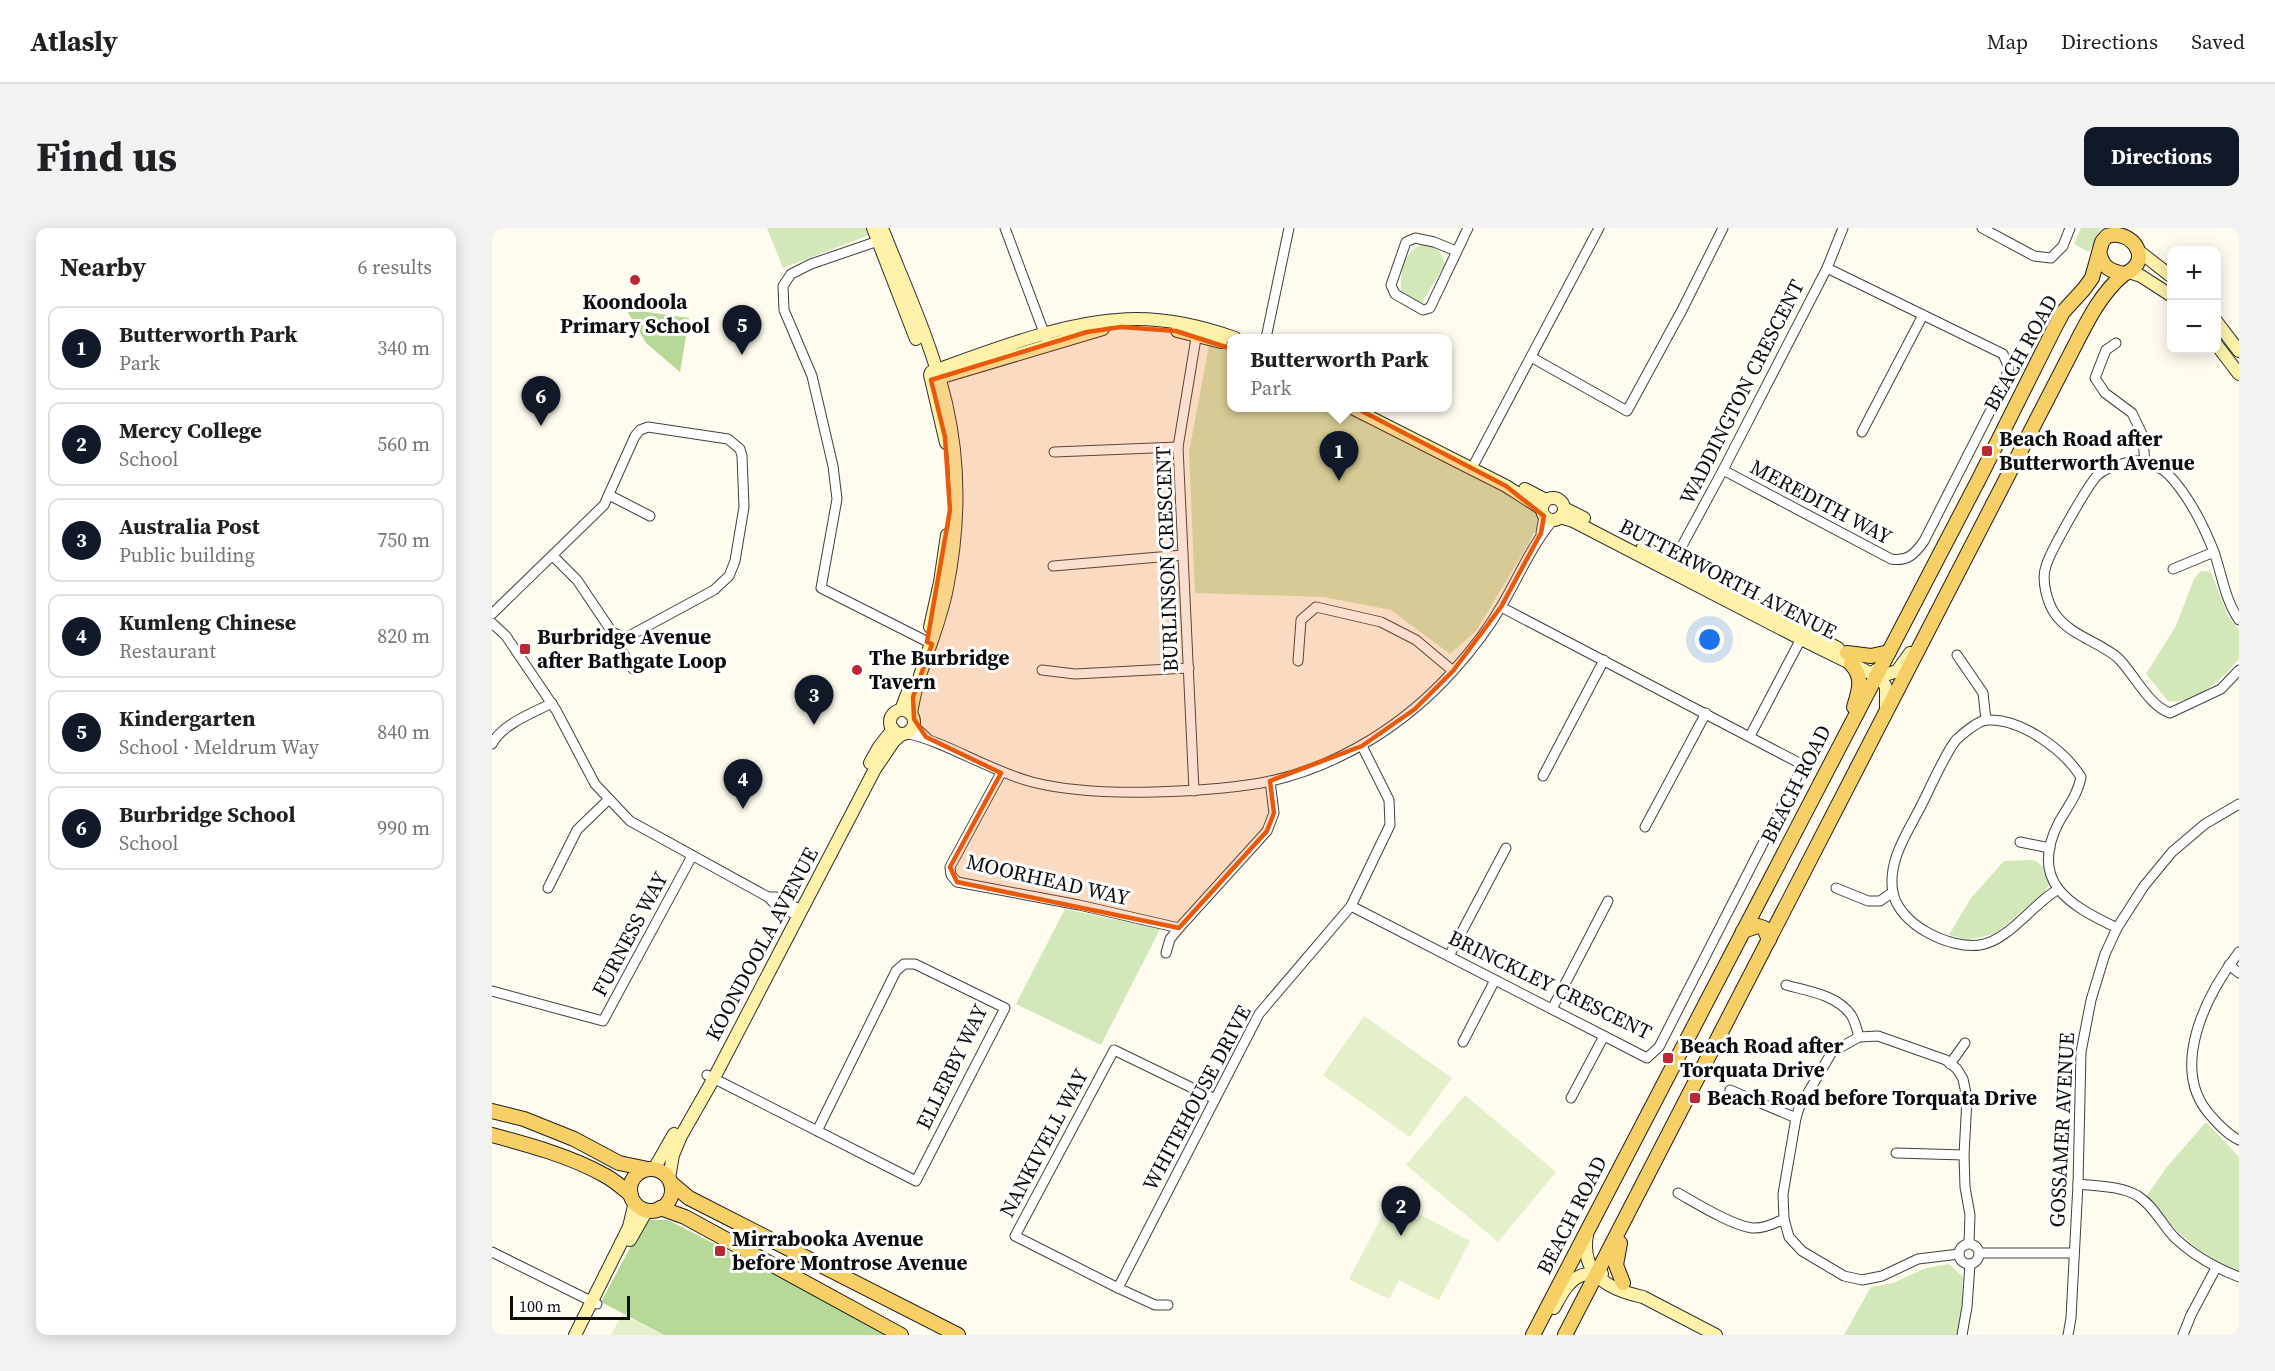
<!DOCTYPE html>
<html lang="en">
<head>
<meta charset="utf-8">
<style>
	:root { --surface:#fff; --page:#f2f2f2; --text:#202124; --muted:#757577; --line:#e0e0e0; --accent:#111827 }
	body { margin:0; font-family:"Source Serif 4",serif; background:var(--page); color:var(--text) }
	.controls { position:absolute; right:18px; top:18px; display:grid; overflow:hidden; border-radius:12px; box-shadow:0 3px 15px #0003 }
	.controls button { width:54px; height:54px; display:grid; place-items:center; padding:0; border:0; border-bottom:2px solid var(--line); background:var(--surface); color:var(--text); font:30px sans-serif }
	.scale { position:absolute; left:18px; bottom:15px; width:120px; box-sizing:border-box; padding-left:6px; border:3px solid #0d0d0d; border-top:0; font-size:16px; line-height:21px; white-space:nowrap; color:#0d0d0d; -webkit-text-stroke:4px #fff; paint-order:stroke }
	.you { position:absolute; left:1218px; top:412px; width:21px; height:21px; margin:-15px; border:4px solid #fff; border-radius:50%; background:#1a73e8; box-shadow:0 0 0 9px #1a73e833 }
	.badge { display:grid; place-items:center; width:39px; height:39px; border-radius:50%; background:var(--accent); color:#fff; font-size:20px; font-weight:700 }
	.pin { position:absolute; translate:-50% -50px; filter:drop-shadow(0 2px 3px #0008) }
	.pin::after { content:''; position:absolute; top:32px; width:21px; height:18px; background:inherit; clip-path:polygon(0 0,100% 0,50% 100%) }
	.popup { position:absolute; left:735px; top:106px; width:225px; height:78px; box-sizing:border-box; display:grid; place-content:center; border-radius:12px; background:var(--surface); filter:drop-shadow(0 2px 4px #0005); font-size:20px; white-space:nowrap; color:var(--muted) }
	.popup b { font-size:22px; color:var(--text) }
	.popup::after { content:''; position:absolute; left:50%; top:100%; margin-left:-12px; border:12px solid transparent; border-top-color:var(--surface) }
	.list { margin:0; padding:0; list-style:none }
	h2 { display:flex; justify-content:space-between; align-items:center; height:78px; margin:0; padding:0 24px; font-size:26px }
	h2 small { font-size:20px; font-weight:400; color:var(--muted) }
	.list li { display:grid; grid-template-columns:39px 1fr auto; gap:18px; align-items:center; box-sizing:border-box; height:84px; margin:0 12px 12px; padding:0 12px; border:2px solid var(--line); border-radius:12px }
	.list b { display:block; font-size:22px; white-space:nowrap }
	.list p { margin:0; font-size:20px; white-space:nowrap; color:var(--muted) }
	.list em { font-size:20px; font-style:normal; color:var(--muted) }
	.map { position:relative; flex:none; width:1747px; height:1107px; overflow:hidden; border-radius:12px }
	header { display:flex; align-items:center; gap:36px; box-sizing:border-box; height:84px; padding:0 30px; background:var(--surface); border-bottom:2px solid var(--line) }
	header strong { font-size:28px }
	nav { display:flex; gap:33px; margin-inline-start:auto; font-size:21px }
	.intro { display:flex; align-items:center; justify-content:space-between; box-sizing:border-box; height:144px; padding:0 36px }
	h1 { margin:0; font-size:42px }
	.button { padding:15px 27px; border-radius:12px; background:var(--accent); color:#fff; font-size:21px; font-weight:700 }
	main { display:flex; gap:36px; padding:0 36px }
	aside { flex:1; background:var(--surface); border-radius:12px; box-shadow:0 3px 15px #0003 }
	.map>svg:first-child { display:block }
	.green { fill:#d2e8b8 }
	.forest { fill:#b7d997 }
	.pitch { fill:#e4f0ca }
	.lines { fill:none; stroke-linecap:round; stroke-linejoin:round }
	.street-casing { stroke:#404040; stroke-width:11 }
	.secondary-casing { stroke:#2f2f2f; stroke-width:14 }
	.primary-casing { stroke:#1e1e1e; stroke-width:16 }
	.street { stroke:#fff; stroke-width:9 }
	.secondary { stroke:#fef2aa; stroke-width:12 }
	.primary { stroke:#f6cf66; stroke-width:14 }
	.marked { fill:#e8590c; fill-opacity:0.2; stroke:#e8590c; stroke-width:4.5; stroke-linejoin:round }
	.poi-dot { fill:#bb2732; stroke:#fff; stroke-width:2 }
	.labels { text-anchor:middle; stroke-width:6; stroke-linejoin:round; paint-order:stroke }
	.poi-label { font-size:21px; font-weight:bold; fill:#0d0d0d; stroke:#fff; text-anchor:start }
	.street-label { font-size:21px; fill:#0d0d0d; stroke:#fff }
</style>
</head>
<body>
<header>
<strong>Atlasly</strong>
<nav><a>Map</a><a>Directions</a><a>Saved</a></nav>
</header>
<div class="intro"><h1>Find us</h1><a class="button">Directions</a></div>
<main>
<aside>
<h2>Nearby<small>6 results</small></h2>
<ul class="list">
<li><span class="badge">1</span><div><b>Butterworth Park</b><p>Park</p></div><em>340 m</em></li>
<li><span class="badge">2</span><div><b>Mercy College</b><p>School</p></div><em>560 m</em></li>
<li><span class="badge">3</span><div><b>Australia Post</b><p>Public building</p></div><em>750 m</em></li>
<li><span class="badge">4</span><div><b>Kumleng Chinese</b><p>Restaurant</p></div><em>820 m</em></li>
<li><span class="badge">5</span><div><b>Kindergarten</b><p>School · Meldrum Way</p></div><em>840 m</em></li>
<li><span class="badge">6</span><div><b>Burbridge School</b><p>School</p></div><em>990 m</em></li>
</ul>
</aside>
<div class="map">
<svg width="1747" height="1107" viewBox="0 0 1747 1107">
	<rect width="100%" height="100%" fill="#fffbee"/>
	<g class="green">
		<polygon points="275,0 380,0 382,5 291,40"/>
		<polygon points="1589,0 1609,0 1597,24 1582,16"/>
		<path d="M 930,16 C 944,19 949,22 953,36 L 929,76 L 920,72 L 909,63 C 908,43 911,25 930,16 Z"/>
		<polygon points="718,112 739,123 739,180 850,180 1053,283 1035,318 984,403 958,426 899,382 832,369 703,365 697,224"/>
		<path d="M 1709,343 L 1719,344 L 1736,388 L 1747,402 L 1747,431 C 1729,451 1705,476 1676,473 L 1654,446 L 1684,398 L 1702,351 Z"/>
		<polygon points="1542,632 1552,639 1557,657 1551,666 1502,706 1476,712 1457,707 1479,670 1512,633"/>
		<polygon points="573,681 668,701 609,817 524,776"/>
		<path d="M 1714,894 L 1747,929 L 1747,1043 C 1703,1025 1685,1004 1654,969 L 1674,940 Z"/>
		<polygon points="1457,1036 1471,1049 1469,1090 1465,1107 1352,1107 1379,1059 1401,1055 1434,1040"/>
	</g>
	<g class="forest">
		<polygon points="134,81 197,90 188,144 154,115"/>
		<polygon points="153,992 176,992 400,1107 172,1107 109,1074"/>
	</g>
	<g class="pitch">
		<polygon points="872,788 960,850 918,909 831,847"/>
		<polygon points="973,867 1064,944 1006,1014 914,937"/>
		<polygon points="899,971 978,1013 947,1072 907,1052 897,1071 857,1051"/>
		<polygon points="130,1086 172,1107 119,1107"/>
	</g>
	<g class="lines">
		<g class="street-casing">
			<g id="street">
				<polyline points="513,0 554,110"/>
				<polyline points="1490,0 1542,28 1559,30 1571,18 1578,0"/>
				<polyline points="392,11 319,36 299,46 291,58 292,82 320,148 341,238 345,271 329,360 440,416"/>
				<polyline points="964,23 942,14 923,10 914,14 899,57 903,66 931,82 938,80 976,0"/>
				<polyline points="774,110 797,0"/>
				<polyline points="1624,115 1614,122 1603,150 1613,165 1640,185 1650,206 1653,233"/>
				<polyline points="1039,129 1135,183 1190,82 1231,0"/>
				<polyline points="1370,204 1431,87"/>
				<polyline points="562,224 686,219"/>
				<polyline points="980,240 1107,0"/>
				<path d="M 1231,242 L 1399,331 C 1415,334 1423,326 1432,313 L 1509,162 L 1517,140 L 1511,126 L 1335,40"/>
				<polyline points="117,267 158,288"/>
				<polyline points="1049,305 1052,288"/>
				<polyline points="561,338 691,327"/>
				<polyline points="1178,340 1231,242 1335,40 1351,0"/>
				<polyline points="1681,341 1722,324"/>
				<polyline points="0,386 112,277 143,208 148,202 156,199 236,211 248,221 250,228 252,279 243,333 237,348 222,362 137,408 128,408 120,404 85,352 61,328"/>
				<path d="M 1747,392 C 1733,372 1730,347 1722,324 C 1711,296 1697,268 1676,246 C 1672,242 1659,234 1653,233 C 1641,231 1614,239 1606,247 C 1596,256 1558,324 1554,338 C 1549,352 1555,374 1563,386 C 1579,408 1606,413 1626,430 C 1643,447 1656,477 1678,485 L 1729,461 L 1747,442"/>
				<polyline points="0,395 14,408 64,482 103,556 138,593 276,669 281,674 306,688"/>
				<polyline points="128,408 127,419 141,441"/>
				<polyline points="1465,427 1491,465 1494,492"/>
				<polyline points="806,433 809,392 824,379 889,394 924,412 961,443"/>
				<polyline points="550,442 583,446 697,440"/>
				<polyline points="421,497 434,509"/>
				<path d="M 414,505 C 457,515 495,542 540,554 C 579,564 622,565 662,564 C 700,563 741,561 779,553 C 849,537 914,496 962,442 C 980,422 997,400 1010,377 C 1027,348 1040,317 1061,292"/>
				<polyline points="1258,508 1311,407"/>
				<path d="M 0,516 C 10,496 41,485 60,475"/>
				<polyline points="509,545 458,639 459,647 465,654 587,677 687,700 775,603 782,585 778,553"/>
				<polyline points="1051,548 1112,432"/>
				<polyline points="702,563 686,219 705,104"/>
				<polyline points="1153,599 1214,485"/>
				<polyline points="1528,614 1558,620"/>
				<polyline points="56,660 85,602 117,571"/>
				<polyline points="1344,660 1376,673 1388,673 1401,664"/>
				<path d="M 1565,662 C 1541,676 1516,713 1488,717 C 1457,721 1408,697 1401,665 C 1395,634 1415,605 1428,580 C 1436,565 1455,521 1465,511 C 1472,505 1485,493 1495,492 C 1529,490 1572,522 1589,549 C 1586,566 1575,580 1567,594 C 1536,654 1577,677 1625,700"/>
				<polyline points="276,669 284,669 309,682"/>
				<polyline points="859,678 1155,830 1167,819 1311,537 1009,379"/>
				<path d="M 1747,724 C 1714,767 1676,841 1719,888 C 1727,897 1736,907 1747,912"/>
				<polyline points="674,725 678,711 687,700"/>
				<polyline points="957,728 1014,620"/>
				<polyline points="1737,737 1747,745"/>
				<path d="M 1294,757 C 1316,763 1345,767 1359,787 C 1363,793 1365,802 1367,809"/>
				<polyline points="0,763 111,793 200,628"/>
				<polyline points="1060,781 1116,673"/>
				<polyline points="971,814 1003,752"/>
				<polyline points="1458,836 1473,815"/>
				<polyline points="215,847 424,953 513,780 423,736 412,736 404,743 325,903"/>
				<polyline points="1238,862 1304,890"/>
				<polyline points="1079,870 1112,808"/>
				<polyline points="1404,925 1472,927"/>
				<path d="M 1586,956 C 1605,958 1629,958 1646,968 C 1662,978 1670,997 1683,1010 C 1701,1027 1724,1040 1747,1049"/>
				<path d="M 1186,965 C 1204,975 1239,997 1260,1000 C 1271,1001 1282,996 1292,991"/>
				<circle cx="1477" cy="1026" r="10"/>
				<polyline points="0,1024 105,1076"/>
				<polyline points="1488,1025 1581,1025"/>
				<polyline points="1467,1026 1426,1031 1390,1048 1370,1052 1352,1048 1310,1023 1297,1009 1292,991 1291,966 1304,890 1307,880 1340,824 1367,809 1386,808 1454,832 1465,841 1471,851 1475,870 1472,927 1473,959 1478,987 1477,1015"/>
				<polyline points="626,1060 767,786 859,678 898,597 897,572 870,518"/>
				<polyline points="676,1077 663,1077 626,1060 523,1008 622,822 723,871"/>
				<polyline points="1470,1107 1475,1079 1478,1036"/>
				<polyline points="1576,1107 1579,1090 1586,956 1589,824 1599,772 1613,726 1625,700 1652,658 1680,624 1713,596 1747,576"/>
				<polyline points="1691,1107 1699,1087 1724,1040"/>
			</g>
		</g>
		<g class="secondary-casing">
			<g id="secondary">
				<polyline points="381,0 424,111"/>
				<path d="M 390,0 C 412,56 440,116 454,175 C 468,235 467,300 455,360 C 447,403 425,443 419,486"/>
				<polyline points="1648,24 1680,49"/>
				<polyline points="1637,44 1649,48 1680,68"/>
				<polyline points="1724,93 1747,123"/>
				<polyline points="685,103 729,114"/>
				<polyline points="1724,116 1747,146"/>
				<path d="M 439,144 C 495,124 566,96 625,92 C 664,88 706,97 743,110"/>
				<polyline points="438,147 454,215"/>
				<polyline points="450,149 611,101"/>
				<polyline points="860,180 1014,258 1050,281"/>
				<polyline points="1033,261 1054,272"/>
				<circle cx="1061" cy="281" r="11"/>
				<polyline points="1072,280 1092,290"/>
				<polyline points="1068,289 1081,293 1309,411 1376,444 1396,446 1405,443 1418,425"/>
				<polyline points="1151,319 1346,420"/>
				<polyline points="438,399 448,354 455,307"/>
				<polyline points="1384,442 1394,459 1394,482"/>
				<polyline points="409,482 418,458"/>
				<circle cx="410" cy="494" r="12"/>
				<polyline points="378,535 387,519 401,501"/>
				<polyline points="162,941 182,906"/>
				<polyline points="177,950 181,927 189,908 222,850 383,541 402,513 410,506"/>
				<path d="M 1095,1007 C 1088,1046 1117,1062 1151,1069 L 1224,1107"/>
				<polyline points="138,1012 155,982"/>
				<path d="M 1062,1080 C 1069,1067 1078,1048 1095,1046 C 1100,1046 1104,1047 1110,1046"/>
				<polyline points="83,1107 137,999 143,974"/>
			</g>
		</g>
		<g class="primary-casing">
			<g id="primary">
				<polyline points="1355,425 1379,428 1397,424"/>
				<path d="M 1359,436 C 1372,449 1367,463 1362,479"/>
				<polyline points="1251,703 1266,698 1272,700 1277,712"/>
				<polyline points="0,883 32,891 82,911 127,935 156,941"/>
				<path d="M 0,907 C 37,917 78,928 112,947 C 122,952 131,960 139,967"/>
				<circle cx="159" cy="962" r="21"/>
				<polyline points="179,955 197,970 466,1107"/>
				<polyline points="168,980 193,989 409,1107"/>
				<polyline points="1128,1015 1124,1037 1131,1055"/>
				<path d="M 1041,1107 L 1488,249 L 1561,103 L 1571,84 L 1592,61 L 1600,50 L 1610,14 L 1615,8 C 1642,0 1662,35 1632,46 C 1619,43 1611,40 1608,27"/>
				<path d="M 1073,1107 L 1579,125 C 1594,96 1607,67 1632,46"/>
			</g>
		</g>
		<use href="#street" class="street"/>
		<use href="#secondary" class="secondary"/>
		<use href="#primary" class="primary"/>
	</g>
	<path class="marked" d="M 629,99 L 684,103 L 768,130 L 1014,258 L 1052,288 L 1049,305 L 1009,379 L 961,443 L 923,481 L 870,518 L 778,553 L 782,585 L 775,603 L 687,700 L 465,654 L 458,639 L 509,545 L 434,509 L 422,491 L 421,469 L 440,416 L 435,414 L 458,282 L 453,209 L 439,152 L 595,104 Z"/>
	<g class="poi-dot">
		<circle cx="143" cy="52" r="6"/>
		<rect x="1489" y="217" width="12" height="12" rx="3"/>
		<rect x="27" y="415" width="12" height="12" rx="3"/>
		<circle cx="365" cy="442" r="6"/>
		<rect x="1170" y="824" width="12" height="12" rx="3"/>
		<rect x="1197" y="864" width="12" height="12" rx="3"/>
		<rect x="222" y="1017" width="12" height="12" rx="3"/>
	</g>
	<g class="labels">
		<g class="poi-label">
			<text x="143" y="81" text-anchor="middle">Koondoola<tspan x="143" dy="24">Primary School</tspan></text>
			<text x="1507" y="218">Beach Road after<tspan x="1507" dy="24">Butterworth Avenue</tspan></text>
			<text x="45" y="416">Burbridge Avenue<tspan x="45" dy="24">after Bathgate Loop</tspan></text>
			<text x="377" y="437">The Burbridge<tspan x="377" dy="24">Tavern</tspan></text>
			<text x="1188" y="825">Beach Road after<tspan x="1188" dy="24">Torquata Drive</tspan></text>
			<text x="1215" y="877">Beach Road before Torquata Drive</text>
			<text x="240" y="1018">Mirrabooka Avenue<tspan x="240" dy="24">before Montrose Avenue</tspan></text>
		</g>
		<g class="street-label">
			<text transform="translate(1529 125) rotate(-61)" y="7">BEACH ROAD</text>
			<text transform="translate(1250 164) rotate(-63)" y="7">WADDINGTON CRESCENT</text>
			<text transform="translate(1329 274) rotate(28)" y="7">MEREDITH WAY</text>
			<text transform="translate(675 331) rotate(-92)" y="7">BURLINSON CRESCENT</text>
			<text transform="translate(1236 351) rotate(27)" y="7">BUTTERWORTH AVENUE</text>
			<text transform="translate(1304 556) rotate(-63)" y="7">BEACH ROAD</text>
			<text transform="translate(556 652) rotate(13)" y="7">MOORHEAD WAY</text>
			<text transform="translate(138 706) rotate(-62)" y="7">FURNESS WAY</text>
			<text transform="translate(270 716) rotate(-62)" y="7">KOONDOOLA AVENUE</text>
			<text transform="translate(1058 757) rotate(26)" y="7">BRINCKLEY CRESCENT</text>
			<text transform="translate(460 839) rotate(-64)" y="7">ELLERBY WAY</text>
			<text transform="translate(705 870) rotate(-62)" y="7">WHITEHOUSE DRIVE</text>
			<text transform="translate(1570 902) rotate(-87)" y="7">GOSSAMER AVENUE</text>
			<text transform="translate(552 915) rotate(-62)" y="7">NANKIVELL WAY</text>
			<text transform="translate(1080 987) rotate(-63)" y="7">BEACH ROAD</text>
		</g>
	</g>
</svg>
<div class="controls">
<button>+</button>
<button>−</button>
</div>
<div class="scale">100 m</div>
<div class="you"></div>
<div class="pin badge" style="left:847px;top:253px">1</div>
<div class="popup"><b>Butterworth Park</b>Park</div>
<div class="pin badge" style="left:909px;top:1008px">2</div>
<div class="pin badge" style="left:322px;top:497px">3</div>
<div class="pin badge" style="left:251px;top:581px">4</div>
<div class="pin badge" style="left:250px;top:127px">5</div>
<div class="pin badge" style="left:49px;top:198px">6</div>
</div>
</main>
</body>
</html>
